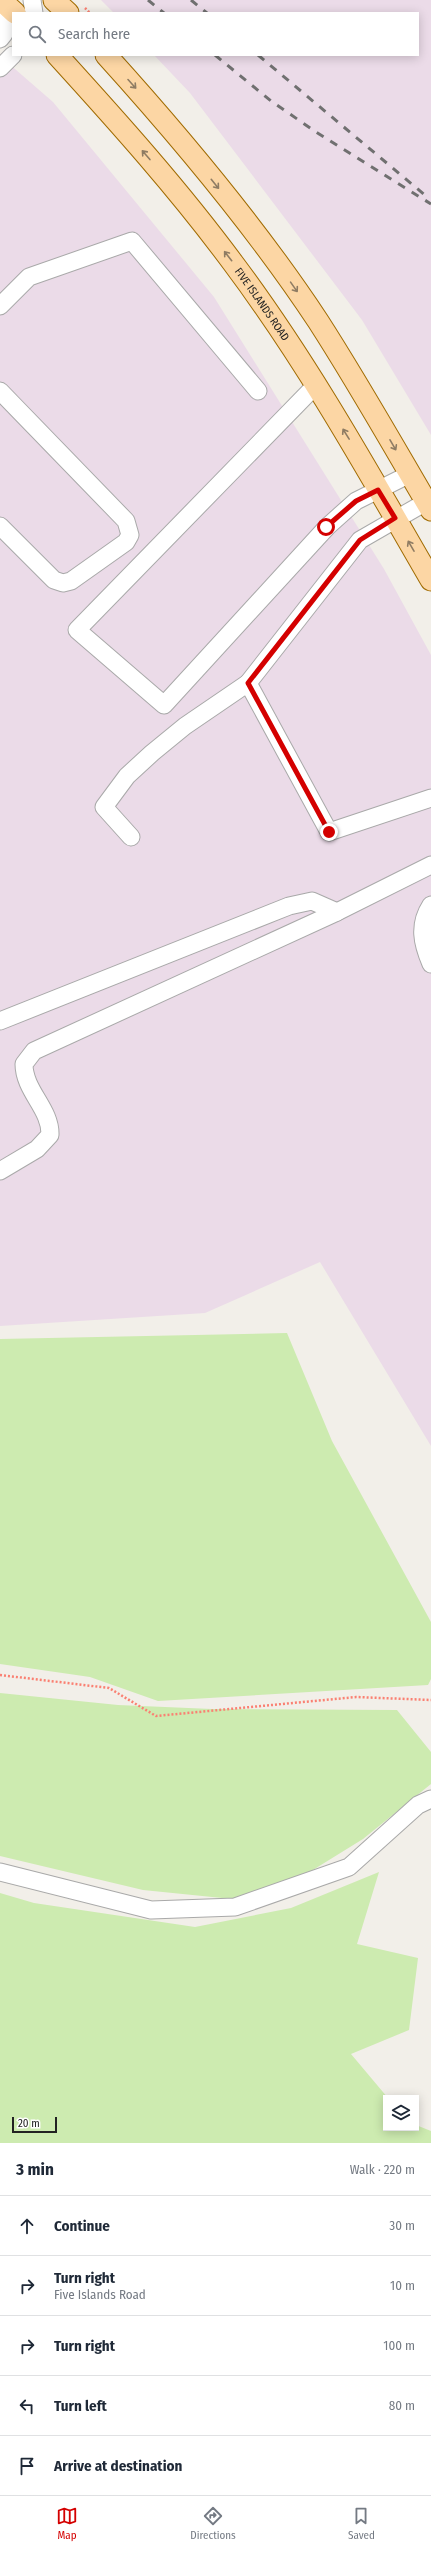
<!DOCTYPE html>
<html lang="en">
<head>
<meta charset="utf-8">
<style>
	:root { --surface:#fff; --page:#f2f2f3; --text:#1f2937; --muted:#747a83; --line:#e0e1e3; --accent:#d40000 }
	body { margin:0; font-family:"Fira Sans Condensed",sans-serif; background:var(--page); color:var(--text) }
	.controls { position:absolute; right:12px; bottom:12px; display:grid; overflow:hidden; border-radius:0px; box-shadow:0 2px 10px #0003 }
	.controls button { width:36px; height:36px; display:grid; place-items:center; padding:0; border:0; border-bottom:1px solid var(--line); background:var(--surface); color:var(--text); font:20px sans-serif }
	.scale { position:absolute; left:12px; bottom:10px; width:45px; box-sizing:border-box; padding-left:4px; border:2px solid #222; border-top:0; font-size:11px; line-height:14px; white-space:nowrap; color:#222; -webkit-text-stroke:3px #fff; paint-order:stroke }
	.stop { position:absolute; width:12px; height:12px; margin:-9px; border:3px solid #d40000; border-radius:50%; background:#fff }
	.stop.end { background:#d40000; border-color:#fff; box-shadow:0 1px 4px #0008 }
	.list { margin:0; padding:0; list-style:none }
	h2 { display:flex; justify-content:space-between; align-items:center; height:52px; margin:0; padding:0 16px; font-size:17px }
	h2 small { font-size:13px; font-weight:400; color:var(--muted) }
	.list li { display:grid; grid-template-columns:26px 1fr auto; gap:12px; align-items:center; box-sizing:border-box; height:60px; padding:0 16px; border-top:1px solid var(--line) }
	.list b { display:block; font-size:15px; white-space:nowrap }
	.list p { margin:0; font-size:13px; white-space:nowrap; color:var(--muted) }
	.list em { font-size:13px; font-style:normal; color:var(--muted) }
	.icon { flex:none; width:22px; height:22px; fill:none; stroke:currentColor; stroke-width:2; stroke-linecap:round; stroke-linejoin:round }
	.map { position:relative; flex:none; width:431px; height:2143px; overflow:hidden }
	.search { position:absolute; background:var(--surface); box-shadow:0 2px 10px #0003; left:12px; right:12px; top:12px; height:44px; display:flex; align-items:center; gap:10px; box-sizing:border-box; padding:0 14px; border-radius:0px; color:var(--muted); font-size:15px }
	.sheet { height:352px; background:var(--surface) }
	nav { display:flex; justify-content:space-around; align-items:center; box-sizing:border-box; height:56px; border-top:1px solid var(--line); background:var(--surface); font-size:11px; color:var(--muted) }
	nav a { display:grid; justify-items:center; gap:2px }
	nav .on { color:var(--accent) }
	.map>svg:first-child { display:block }
	.industrial { fill:#ebdbe8 }
	.grass { fill:#cdebb0 }
	.lines { fill:none; stroke-linecap:round; stroke-linejoin:round }
	.minor-casing { stroke:#a9a9a9; stroke-width:19 }
	.major-casing { stroke:#a06b00; stroke-width:23 }
	.path { stroke:#fa8072; stroke-width:2.5; stroke-dasharray:2 2; stroke-linecap:butt }
	.minor { stroke:#fff; stroke-width:17 }
	.major { stroke:#fcd6a4; stroke-width:21 }
	.rail { stroke:#707070; stroke-width:3; stroke-dasharray:8 8; stroke-linecap:butt }
	.oneway { stroke:#8f7c63 }
	.route { stroke:#d40000; stroke-width:5 }
	.labels { text-anchor:middle; stroke-width:3; stroke-linejoin:round; paint-order:stroke }
	.street-label { font-size:11px; fill:#222; stroke:#fff }
</style>
</head>
<body>
<div class="map">
<svg width="431" height="2143" viewBox="0 0 431 2143">
	<rect width="100%" height="100%" fill="#f2efe9"/>
	<g class="industrial">
		<polygon points="101,0 431,0 431,435 362,320 190,93 154,55 418,55 418,13 114,13"/>
		<polygon points="0,56 53,102 214,297 384,569 431,655 431,1446 320,1262 205,1313 0,1326"/>
	</g>
	<g class="grass">
		<polygon points="287,1333 332,1441 431,1622 431,1679 428,1685 158,1701 90,1677 0,1664 0,1339"/>
		<polygon points="0,1693 118,1705 212,1709 397,1710 431,1752 431,1784 363,1839 308,1873 232,1899 143,1890 0,1856"/>
		<polygon points="379,1872 357,1944 418,1958 409,2030 351,2054 388,2098 386,2128 416,2128 416,2125 431,2131 431,2143 0,2143 0,1893 34,1903 195,1927 291,1908"/>
	</g>
	<g class="lines">
		<g class="minor-casing">
			<g id="minor">
				<polyline points="32,0 34,13"/>
				<polyline points="0,39 4,34 8,7"/>
				<polyline points="0,68 13,55"/>
				<polyline points="0,306 29,277 132,241 258,391"/>
				<polyline points="315,386 77,630 164,705 327,527 356,501 410,474"/>
				<polyline points="0,391 126,521 130,535 126,542 71,581 63,583 54,580 0,526"/>
				<polyline points="426,502 360,540 248,683 329,832 431,798"/>
				<polyline points="131,837 104,807 127,776 152,753 185,726 248,683"/>
				<path d="M 431,905 C 418,925 422,943 431,964"/>
				<polyline points="0,1021 289,906 312,901 337,912"/>
				<path d="M 0,1171 L 37,1149 L 50,1135 C 51,1109 24,1091 24,1064 L 34,1051 L 337,912 L 431,865"/>
				<polyline points="0,1872 151,1910 235,1907 349,1867 418,1805 431,1799"/>
			</g>
		</g>
		<g class="major-casing">
			<g id="major">
				<polyline points="1,0 15,13"/>
				<polyline points="54,0 68,13"/>
				<path id="s1" d="M 57,55 C 118,122 179,190 233,263 C 308,363 369,473 431,580"/>
				<path d="M 106,55 C 182,139 256,227 318,321 C 358,383 394,447 431,510"/>
			</g>
		</g>
		<g class="path">
			<polyline points="85,8 90,13"/>
			<polyline points="0,1675 109,1688 156,1716 356,1697 431,1700"/>
		</g>
		<use href="#minor" class="minor"/>
		<use href="#major" class="major"/>
		<g class="rail">
			<polyline points="148,0 164,13"/>
			<polyline points="191,0 207,13"/>
			<polyline points="215,55 271,101 316,132 431,204"/>
			<polyline points="258,55 426,196"/>
		</g>
	</g>
	<defs><path id="oneway-shaft" d="M-6 0H5M1.5-3L5.5 0L1.5 3" fill="none" stroke-width="1.6" stroke-linecap="round" stroke-linejoin="round"/></defs>
	<g class="oneway">
		<use href="#oneway-shaft" transform="translate(132 84) rotate(48)"/>
		<use href="#oneway-shaft" transform="translate(146 155) rotate(-131)"/>
		<use href="#oneway-shaft" transform="translate(215 184) rotate(51)"/>
		<use href="#oneway-shaft" transform="translate(228 256) rotate(-128)"/>
		<use href="#oneway-shaft" transform="translate(294 287) rotate(55)"/>
		<use href="#oneway-shaft" transform="translate(346 434) rotate(-122)"/>
		<use href="#oneway-shaft" transform="translate(393 445) rotate(60)"/>
		<use href="#oneway-shaft" transform="translate(411 546) rotate(-120)"/>
	</g>
	<g class="lines">
		<polyline class="route" points="326,527 356,501 378,490 395,518 360,540 248,683 329,832"/>
	</g>
	<g class="labels">
		<g class="street-label">
			<text dy="4" stroke="none"><textPath href="#s1" startOffset="323">FIVE ISLANDS ROAD</textPath></text>
		</g>
	</g>
</svg>
<div class="controls">
<button><svg class="icon" aria-label="layers" viewBox="0 0 24 24"><path d="M12 4l9 5-9 5-9-5zM3 14l9 5 9-5"/></svg></button>
</div>
<div class="scale">20 m</div>
<div class="stop" style="left:326px;top:527px"></div>
<div class="stop end" style="left:329px;top:832px"></div>
<div class="search"><svg class="icon" aria-label="search" viewBox="0 0 24 24"><circle cx="10" cy="10" r="6"/><path d="M15 15l6 6"/></svg>Search here</div>
</div>
<section class="sheet">
<h2>3 min<small>Walk · 220 m</small></h2>
<ul class="list">
<li><svg class="icon" aria-label="ahead" viewBox="0 0 24 24"><path d="M12 20V5M6 11l6-6 6 6"/></svg><div><b>Continue</b></div><em>30 m</em></li>
<li><svg class="icon" aria-label="right" viewBox="0 0 24 24"><path d="M7 20v-9h11M14 6l5 5-5 5"/></svg><div><b>Turn right</b><p>Five Islands Road</p></div><em>10 m</em></li>
<li><svg class="icon" aria-label="right" viewBox="0 0 24 24"><path d="M7 20v-9h11M14 6l5 5-5 5"/></svg><div><b>Turn right</b></div><em>100 m</em></li>
<li><svg class="icon" aria-label="left" viewBox="0 0 24 24"><path d="M17 20v-9H6M10 6l-5 5 5 5"/></svg><div><b>Turn left</b></div><em>80 m</em></li>
<li><svg class="icon" aria-label="arrive" viewBox="0 0 24 24"><path d="M6 21V4h12l-3 4 3 4H6"/></svg><div><b>Arrive at destination</b></div></li>
</ul>
</section>
<nav>
<a class="on"><svg class="icon" aria-label="map" viewBox="0 0 24 24"><path d="M3 6l6-2 6 2 6-2v14l-6 2-6-2-6 2zM9 4v14M15 6v14"/></svg>Map</a>
<a><svg class="icon" aria-label="directions" viewBox="0 0 24 24"><path d="M12 3l9 9-9 9-9-9zM9 14v-3h6M13 9l2 2-2 2"/></svg>Directions</a>
<a><svg class="icon" aria-label="saved" viewBox="0 0 24 24"><path d="M7 4h10v16l-5-4-5 4z"/></svg>Saved</a>
</nav>
</body>
</html>
